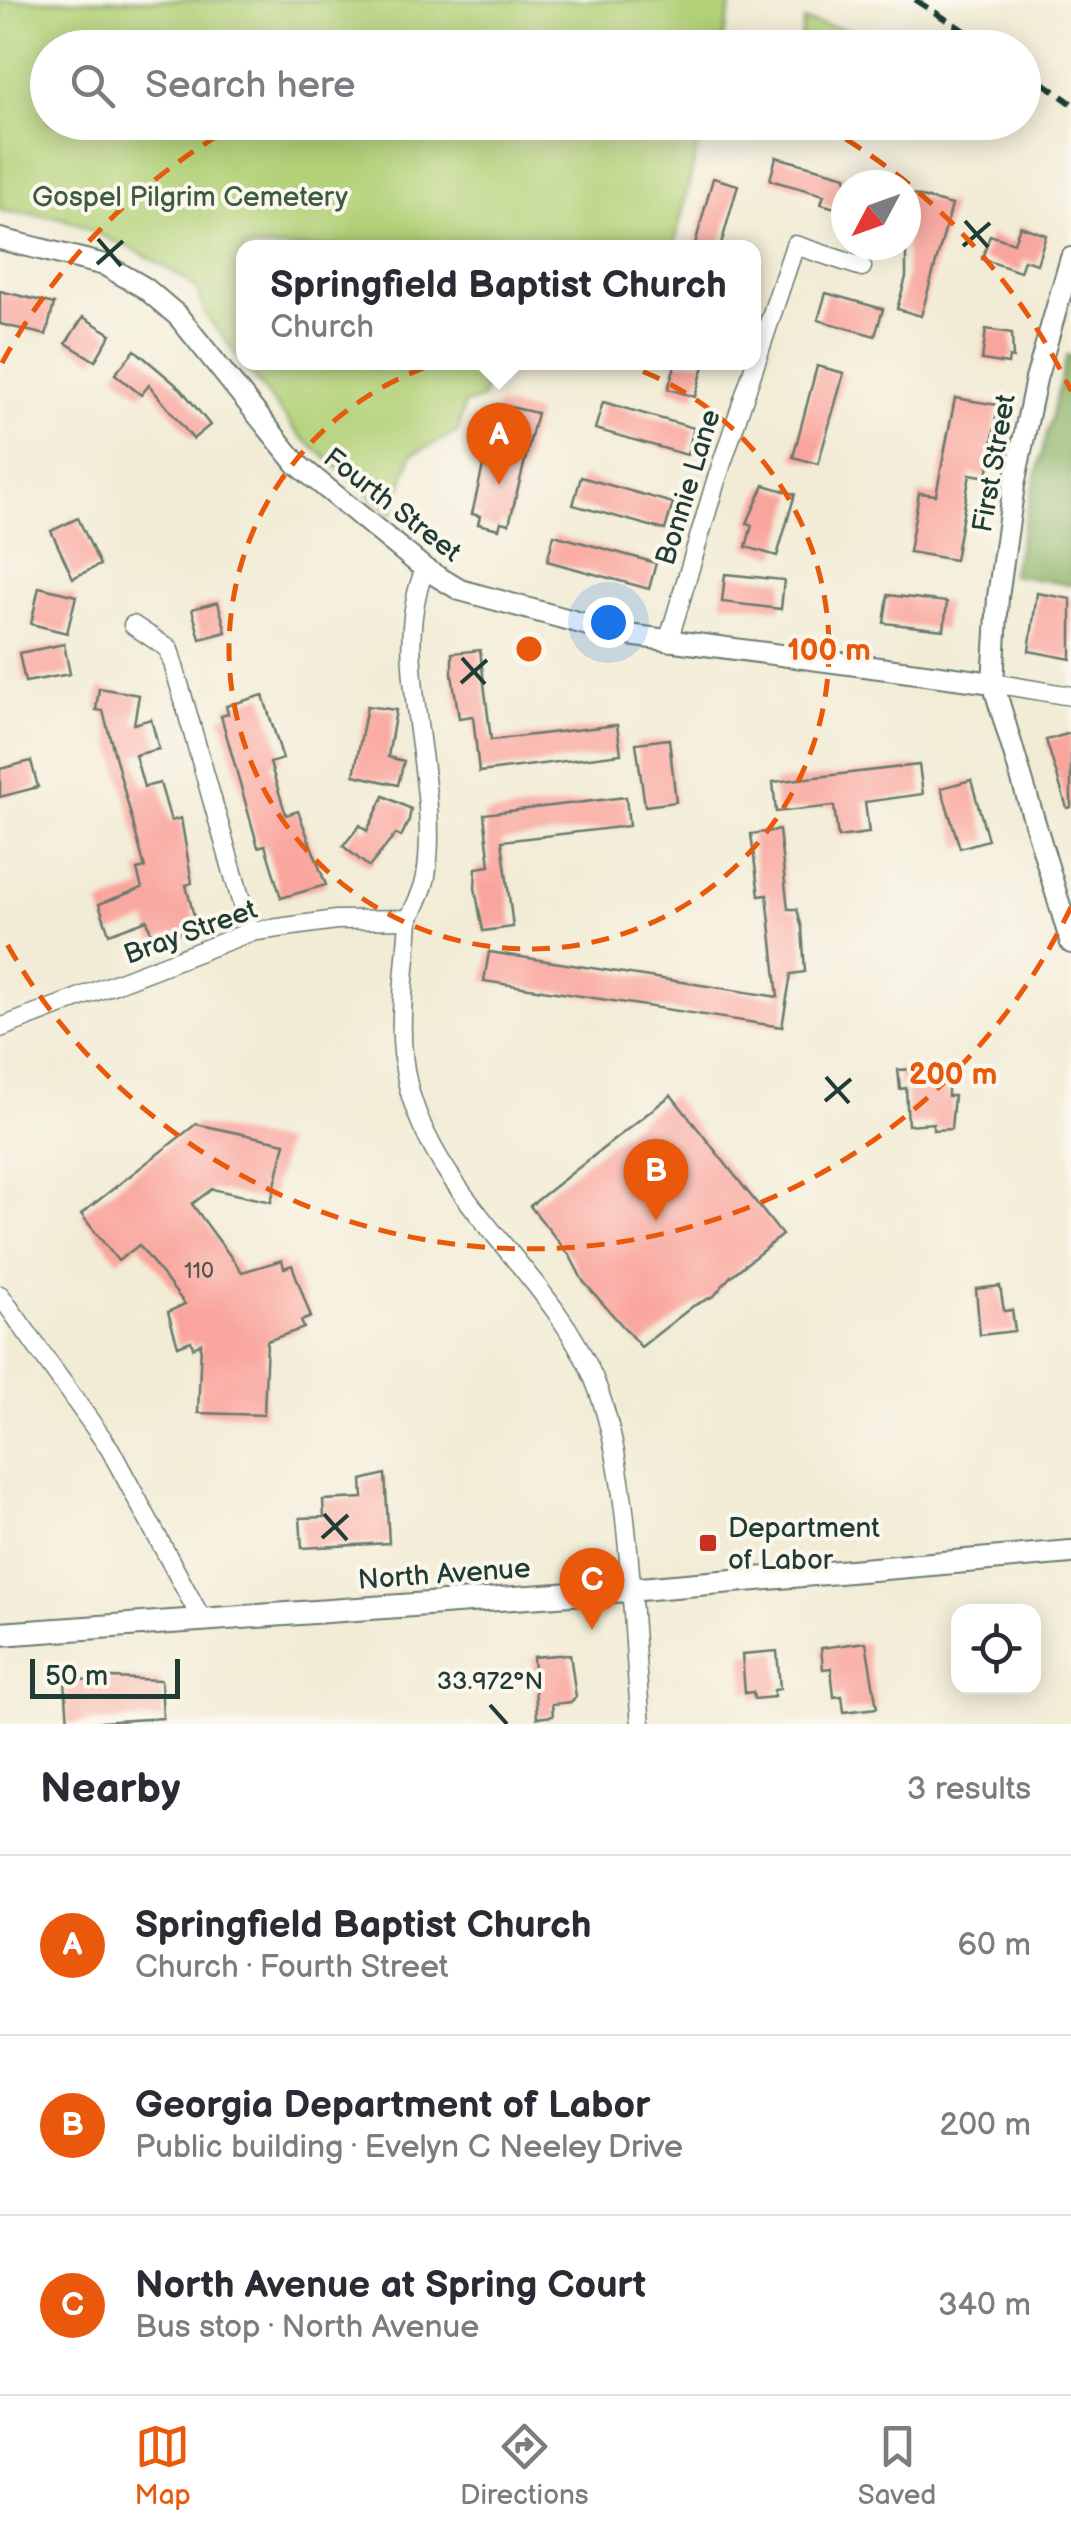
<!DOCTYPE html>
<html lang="en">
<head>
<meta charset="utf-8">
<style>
	:root { --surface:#fff; --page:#f7f7f7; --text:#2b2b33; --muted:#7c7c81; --line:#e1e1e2; --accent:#ea580c }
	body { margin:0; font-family:"Balsamiq Sans",sans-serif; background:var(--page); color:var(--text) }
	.controls { position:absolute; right:30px; bottom:30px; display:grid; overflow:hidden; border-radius:20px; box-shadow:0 5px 25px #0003 }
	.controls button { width:90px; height:90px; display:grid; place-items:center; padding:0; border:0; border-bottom:2px solid var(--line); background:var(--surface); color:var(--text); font:50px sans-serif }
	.compass { position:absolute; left:831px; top:170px; width:90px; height:90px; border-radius:50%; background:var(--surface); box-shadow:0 5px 25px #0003; rotate:229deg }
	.scale { position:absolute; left:30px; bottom:25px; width:150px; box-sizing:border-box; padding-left:10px; border:5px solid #1f3d34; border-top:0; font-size:28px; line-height:35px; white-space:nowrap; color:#1f3d34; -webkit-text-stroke:8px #fbf7ec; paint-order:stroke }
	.you { position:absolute; left:608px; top:622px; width:35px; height:35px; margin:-25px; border:8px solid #fff; border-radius:50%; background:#1a73e8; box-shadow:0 0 0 15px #1a73e833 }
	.badge { display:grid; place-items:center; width:65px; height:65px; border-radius:50%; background:var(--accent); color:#fff; font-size:32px; font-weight:700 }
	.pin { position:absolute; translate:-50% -82px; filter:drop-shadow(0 2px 5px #0008) }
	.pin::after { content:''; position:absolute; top:52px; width:35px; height:30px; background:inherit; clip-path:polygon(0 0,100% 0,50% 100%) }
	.popup { position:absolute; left:236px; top:240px; width:525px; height:130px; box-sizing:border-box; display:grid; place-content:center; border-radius:20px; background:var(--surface); filter:drop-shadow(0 2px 8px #0005); font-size:32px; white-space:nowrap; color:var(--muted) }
	.popup b { font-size:38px; color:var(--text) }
	.popup::after { content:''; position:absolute; left:50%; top:100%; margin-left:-20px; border:20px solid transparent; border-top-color:var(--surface) }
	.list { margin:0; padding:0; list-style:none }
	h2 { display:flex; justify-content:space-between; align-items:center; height:130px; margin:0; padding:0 40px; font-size:42px }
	h2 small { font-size:32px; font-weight:400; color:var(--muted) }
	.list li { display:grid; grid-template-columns:65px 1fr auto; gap:30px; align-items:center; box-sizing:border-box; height:180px; padding:0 40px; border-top:2px solid var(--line) }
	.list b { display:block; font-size:38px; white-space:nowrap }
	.list p { margin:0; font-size:32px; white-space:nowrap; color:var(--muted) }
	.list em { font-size:32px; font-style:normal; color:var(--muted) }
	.icon { flex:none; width:55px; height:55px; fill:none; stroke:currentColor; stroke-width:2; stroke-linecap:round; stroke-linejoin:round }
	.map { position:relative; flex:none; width:1071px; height:1724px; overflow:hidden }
	.search { position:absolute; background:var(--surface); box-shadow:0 5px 25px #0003; left:30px; right:30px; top:30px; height:110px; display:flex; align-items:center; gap:25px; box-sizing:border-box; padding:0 35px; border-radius:55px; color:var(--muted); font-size:38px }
	.sheet { height:670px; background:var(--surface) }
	nav { display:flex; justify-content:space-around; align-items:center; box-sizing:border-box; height:140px; border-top:2px solid var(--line); background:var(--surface); font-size:28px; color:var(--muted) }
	nav a { display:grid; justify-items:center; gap:5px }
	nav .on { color:var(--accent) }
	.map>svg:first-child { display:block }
	.green { fill:#b2d178; stroke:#688756; stroke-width:2.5 }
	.forest { fill:#8db368; stroke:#56784e; stroke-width:2.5 }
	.building { fill:#f9a59d }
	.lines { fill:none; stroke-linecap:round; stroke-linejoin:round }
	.minor-casing { stroke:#697a6d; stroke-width:21 }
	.tertiary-casing { stroke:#697a6d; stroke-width:24 }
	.secondary-casing { stroke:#697a6d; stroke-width:26 }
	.minor { stroke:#fff; stroke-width:18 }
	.tertiary { stroke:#fff; stroke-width:20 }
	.secondary { stroke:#fff; stroke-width:22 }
	.rail { stroke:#1f3d34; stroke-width:6; stroke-dasharray:15 8; stroke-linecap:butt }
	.ticks { fill:none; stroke:#1f3d34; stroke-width:4 }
	.ring { fill:none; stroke:#e8590c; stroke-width:5; stroke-dasharray:18 12 }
	.poi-dot { fill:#c8321e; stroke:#fbf7ec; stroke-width:4 }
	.labels { text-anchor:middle; stroke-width:8; stroke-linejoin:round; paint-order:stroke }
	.number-label { font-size:22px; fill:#56574e }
	.park-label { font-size:28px; fill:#3c5b42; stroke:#fbf7ec }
	.street-label { font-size:28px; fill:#1f3d34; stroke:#fbf7ec }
	.poi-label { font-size:28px; fill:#1f3d34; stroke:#fbf7ec; text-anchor:start }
	.ticks-label { font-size:25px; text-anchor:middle; fill:#1f3d34; stroke:#fbf7ec; stroke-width:8; stroke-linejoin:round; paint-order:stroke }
	.centre { fill:#e8590c; stroke:#fbf7ec; stroke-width:5 }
	.ring-label { font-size:30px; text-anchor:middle; font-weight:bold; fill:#e8590c; stroke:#fbf7ec; stroke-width:8; stroke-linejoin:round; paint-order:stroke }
</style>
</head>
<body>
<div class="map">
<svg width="1071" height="1724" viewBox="0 0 1071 1724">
	<rect width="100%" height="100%" fill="#fbf7ec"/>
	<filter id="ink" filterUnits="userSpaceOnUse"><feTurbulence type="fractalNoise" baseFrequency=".01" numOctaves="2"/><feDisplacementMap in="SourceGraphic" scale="20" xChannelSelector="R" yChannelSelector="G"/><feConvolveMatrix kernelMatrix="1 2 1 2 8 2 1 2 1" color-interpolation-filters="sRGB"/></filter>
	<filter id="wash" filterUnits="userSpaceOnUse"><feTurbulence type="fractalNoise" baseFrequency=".0048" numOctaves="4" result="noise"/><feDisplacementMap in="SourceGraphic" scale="40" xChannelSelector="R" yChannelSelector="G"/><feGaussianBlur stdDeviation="2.25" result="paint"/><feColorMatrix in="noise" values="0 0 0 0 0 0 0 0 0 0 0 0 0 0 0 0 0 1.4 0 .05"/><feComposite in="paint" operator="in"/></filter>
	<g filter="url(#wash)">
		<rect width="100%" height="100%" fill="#f2ecd6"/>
		<g class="green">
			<polygon points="0,0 732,0 721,47 48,48 48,122 703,123 674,247 244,248 244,362 493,363 482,400 464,404 458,432 412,454 392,514 298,434 205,314 196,288 186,280 141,253 62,218 0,211"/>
			<polygon points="804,21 864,33 861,47 799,47"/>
		</g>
		<polygon class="forest" points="1067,355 1071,356 1071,585 1011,575"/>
		<g id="blocks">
			<g class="building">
				<polygon points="776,157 846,176 846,211 821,204 824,195 770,180"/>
				<polygon points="713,178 738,185 720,248 694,248"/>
				<polygon points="906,193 952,205 921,316 897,309 906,277"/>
				<polygon points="1020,226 1046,235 1037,264 1024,260 1020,272 982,259 990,235 1014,243"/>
				<polygon points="0,291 54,304 46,335 0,324"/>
				<polygon points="826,293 883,309 875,336 818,320"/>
				<polygon points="83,317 111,334 95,361 66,343"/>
				<polygon points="986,329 1012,333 1013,358 1009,357 1008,364 982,360"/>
				<polygon points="135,350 181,389 210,425 193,439 149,385 141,395 115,374"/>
				<polygon points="676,362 705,362 695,397 668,389"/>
				<polygon points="817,366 844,373 818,464 793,457"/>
				<polygon points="955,398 998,405 987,477 970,474 955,560 909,552 919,493 936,495"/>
				<polygon points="603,402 694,428 687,455 595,429"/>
				<polygon points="497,404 537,413 509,524 501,522 499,529 478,524 480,516 472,514"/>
				<polygon points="581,477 673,503 665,530 573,505"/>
				<polygon points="764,485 795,494 777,556 746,547 752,525 747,523"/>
				<polygon points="78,518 100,565 73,578 51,531"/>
				<polygon points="554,535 656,563 649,589 547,561"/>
				<polygon points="725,574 784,580 781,609 722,602"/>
				<polygon points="39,587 76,596 67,633 31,624"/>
				<polygon points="1037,593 1071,599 1071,659 1029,651"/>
				<polygon points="888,595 947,602 944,630 884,623"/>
				<polygon points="218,602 226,632 200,639 192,609"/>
				<polygon points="64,644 70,674 25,682 19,653"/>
				<polygon points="480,650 491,740 617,725 621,754 479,772 473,716 459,718 452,675 452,653"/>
				<polygon points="99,688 139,695 134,724 151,719 159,749 135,755 144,787 160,783 171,821 181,818 192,883 186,885 197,928 153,940 147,920 109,934 99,904 142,888 137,870 145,868 103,711 96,710"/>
				<polygon points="263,695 283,759 270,763 286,815 298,811 326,885 281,898 265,845 258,847 221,716 228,714 226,706"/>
				<polygon points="367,706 396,710 388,757 404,761 398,785 354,775"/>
				<polygon points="1071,733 1071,807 1067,808 1046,740"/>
				<polygon points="669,739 676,802 645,806 636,743"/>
				<polygon points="31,761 38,787 0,797 0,769"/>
				<polygon points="919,765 923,794 865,802 869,833 838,837 834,806 776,812 773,782"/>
				<polygon points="971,780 988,840 960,848 941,788"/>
				<polygon points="384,796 411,809 409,820 401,837 396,834 369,867 343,846 360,825 367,831"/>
				<polygon points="626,797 629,826 502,841 513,927 483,931 475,888 476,868 490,866 484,814"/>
				<polygon points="779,830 788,909 797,909 802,928 805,972 791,974 782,1027 484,981 489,952 778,997 767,895 759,896 751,834"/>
				<polygon points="916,1069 916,1076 936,1074 936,1082 948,1082 948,1096 954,1096 951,1129 933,1130 933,1123 908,1125 906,1088 900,1089 898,1070"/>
				<polygon points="671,1095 782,1235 730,1277 714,1296 693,1306 641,1347 583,1281 570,1256 530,1206"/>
				<polygon points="196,1124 285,1143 271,1202 212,1189 192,1204 242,1272 282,1260 284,1268 292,1265 311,1317 301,1321 304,1328 267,1341 264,1415 198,1413 201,1343 193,1348 191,1341 178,1346 168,1312 185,1304 139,1245 118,1261 81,1214"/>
				<polygon points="1000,1286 1004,1311 1012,1310 1015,1331 980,1335 976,1289"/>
				<polygon points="385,1474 389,1543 302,1548 300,1518 324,1517 323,1500 363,1498 362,1480"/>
				<polygon points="866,1642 877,1708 844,1712 842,1696 834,1697 831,1668 823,1669 821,1648"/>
				<polygon points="777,1651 780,1689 774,1690 774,1697 754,1699 753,1692 745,1693 742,1654"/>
				<polygon points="570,1654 576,1697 572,1702 552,1704 553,1716 537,1718 533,1657"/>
				<polygon points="112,1678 161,1680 163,1718 68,1724 65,1681"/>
			</g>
		</g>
	</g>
	<g filter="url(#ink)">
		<use href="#blocks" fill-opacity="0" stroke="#697a6d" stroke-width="2.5"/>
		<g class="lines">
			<g class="minor-casing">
				<g id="minor">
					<polyline points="133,625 169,649 250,932"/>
					<polyline points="668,642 715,484 795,245 862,267"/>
					<polyline points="993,683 1071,696"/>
					<path d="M 409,919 C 406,973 395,1032 408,1085 C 437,1202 550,1271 594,1379 C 632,1471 631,1622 641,1724"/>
					<path d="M 0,1028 L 250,932 L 336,920 L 409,919 C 415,906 424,890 426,876 C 442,776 387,658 425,569"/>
					<polyline points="0,1295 110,1449 202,1620"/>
				</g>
			</g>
			<g class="tertiary-casing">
				<g id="tertiary">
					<polyline points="0,239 105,265 145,288 178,316 297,464 425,569 460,590 621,634 993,683"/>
					<polyline points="1071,258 1036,379 1014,485 998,597 993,683 1071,943"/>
				</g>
			</g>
			<g class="secondary-casing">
				<polyline id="secondary" points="0,1634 628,1590 1071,1552"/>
			</g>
			<use href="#minor" class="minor"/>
			<use href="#tertiary" class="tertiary"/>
			<use href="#secondary" class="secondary"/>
			<g class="rail">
				<polyline points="915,0 992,48"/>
				<polyline points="1024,69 1071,103"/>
			</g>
		</g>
	</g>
	<path class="ticks" d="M 965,221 L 988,247M 98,239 L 121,266M 963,246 L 990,223M 97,264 L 123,241M 462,658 L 485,684M 461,683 L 487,660M 826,1077 L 849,1103M 825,1101 L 851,1079M 324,1514 L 347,1540M 322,1538 L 348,1515M 490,1705 L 507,1724"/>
	<g class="ring">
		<circle cx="529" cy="649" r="300"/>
		<path d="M1071 907A600 600 0 0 1 2 935M2 363A600 600 0 0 1 238 124M820 124A600 600 0 0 1 1071 391"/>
	</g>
	<rect class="poi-dot" x="698" y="1533" width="20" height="20" rx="5"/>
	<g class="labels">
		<g class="number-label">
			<text x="199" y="1278">110</text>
		</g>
		<g class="park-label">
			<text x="190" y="206">Gospel Pilgrim Cemetery</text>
		</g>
		<g class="street-label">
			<text transform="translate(993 463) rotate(-80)" y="10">First Street</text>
			<text transform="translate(687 487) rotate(-73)" y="10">Bonnie Lane</text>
			<text transform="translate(393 504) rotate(38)" y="10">Fourth Street</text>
			<text transform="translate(190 931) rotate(-20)" y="10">Bray Street</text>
			<text transform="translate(444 1573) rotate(-4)" y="10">North Avenue</text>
		</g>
		<g class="poi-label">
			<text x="728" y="1537">Department<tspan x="728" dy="32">of Labor</tspan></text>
		</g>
	</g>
	<g class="ticks-label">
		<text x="490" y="1689">33.972°N</text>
	</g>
	<circle cx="529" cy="649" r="15" class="centre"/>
	<g class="ring-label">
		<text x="829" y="660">100 m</text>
		<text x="953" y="1084">200 m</text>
	</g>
</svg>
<div class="controls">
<button><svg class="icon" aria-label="locate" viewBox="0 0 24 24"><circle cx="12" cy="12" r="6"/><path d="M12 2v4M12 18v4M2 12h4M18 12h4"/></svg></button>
</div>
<svg class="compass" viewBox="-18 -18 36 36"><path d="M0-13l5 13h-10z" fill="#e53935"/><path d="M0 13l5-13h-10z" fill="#7c7c81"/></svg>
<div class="scale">50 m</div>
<div class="you"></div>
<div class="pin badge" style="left:499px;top:485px">A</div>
<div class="popup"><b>Springfield Baptist Church</b>Church</div>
<div class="pin badge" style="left:656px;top:1221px">B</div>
<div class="pin badge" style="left:592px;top:1630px">C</div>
<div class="search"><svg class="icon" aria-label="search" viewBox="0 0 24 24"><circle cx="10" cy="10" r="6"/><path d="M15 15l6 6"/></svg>Search here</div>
</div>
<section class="sheet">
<h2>Nearby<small>3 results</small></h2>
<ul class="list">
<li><span class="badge">A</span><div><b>Springfield Baptist Church</b><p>Church · Fourth Street</p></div><em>60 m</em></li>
<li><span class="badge">B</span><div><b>Georgia Department of Labor</b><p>Public building · Evelyn C Neeley Drive</p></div><em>200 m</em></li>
<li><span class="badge">C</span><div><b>North Avenue at Spring Court</b><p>Bus stop · North Avenue</p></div><em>340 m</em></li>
</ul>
</section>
<nav>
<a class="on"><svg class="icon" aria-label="map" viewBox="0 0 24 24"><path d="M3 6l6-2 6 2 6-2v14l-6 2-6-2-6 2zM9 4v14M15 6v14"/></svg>Map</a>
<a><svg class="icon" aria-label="directions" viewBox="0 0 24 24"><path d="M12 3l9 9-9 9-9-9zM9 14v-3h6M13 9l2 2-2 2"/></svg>Directions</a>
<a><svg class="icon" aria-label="saved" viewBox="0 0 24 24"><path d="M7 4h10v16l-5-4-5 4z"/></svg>Saved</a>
</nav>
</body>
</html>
